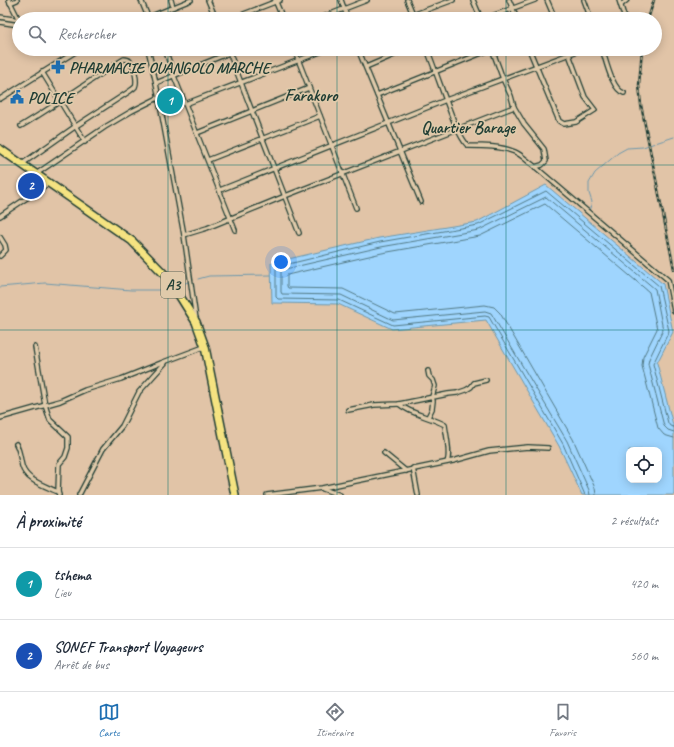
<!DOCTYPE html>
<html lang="fr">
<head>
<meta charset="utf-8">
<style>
	:root { --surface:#fff; --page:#f6f6f7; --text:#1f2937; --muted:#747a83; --line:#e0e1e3; --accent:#1f6fb2 }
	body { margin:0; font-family:Caveat,sans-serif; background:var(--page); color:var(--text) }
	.controls { position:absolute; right:12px; bottom:12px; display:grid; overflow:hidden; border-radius:8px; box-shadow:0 2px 10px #0003 }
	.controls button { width:36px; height:36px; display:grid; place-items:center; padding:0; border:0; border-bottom:1px solid var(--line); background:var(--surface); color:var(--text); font:20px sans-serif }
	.you { position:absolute; left:281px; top:262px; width:14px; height:14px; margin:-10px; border:3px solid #fff; border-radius:50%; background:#1a73e8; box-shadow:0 0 0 6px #1a73e833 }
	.badge { display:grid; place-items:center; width:26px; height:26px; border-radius:50%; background:var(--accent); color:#fff; font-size:13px; font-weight:700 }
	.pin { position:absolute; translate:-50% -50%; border:2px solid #fff; box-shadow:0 1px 4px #0006 }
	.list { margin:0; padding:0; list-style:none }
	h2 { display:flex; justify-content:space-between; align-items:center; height:52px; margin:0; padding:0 16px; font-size:17px }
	h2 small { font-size:13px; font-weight:400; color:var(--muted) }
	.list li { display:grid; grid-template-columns:26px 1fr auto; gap:12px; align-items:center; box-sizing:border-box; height:72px; padding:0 16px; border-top:1px solid var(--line) }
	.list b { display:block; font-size:15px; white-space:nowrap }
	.list p { margin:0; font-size:13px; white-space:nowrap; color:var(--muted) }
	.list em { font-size:13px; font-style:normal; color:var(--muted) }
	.icon { flex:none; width:22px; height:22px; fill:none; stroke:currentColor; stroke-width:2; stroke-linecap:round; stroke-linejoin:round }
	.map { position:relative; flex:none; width:674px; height:495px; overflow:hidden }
	.search { position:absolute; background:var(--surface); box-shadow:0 2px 10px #0003; left:12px; right:12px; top:12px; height:44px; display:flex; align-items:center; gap:10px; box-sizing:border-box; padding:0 14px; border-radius:22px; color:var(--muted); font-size:15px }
	.sheet { height:196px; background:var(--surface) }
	nav { display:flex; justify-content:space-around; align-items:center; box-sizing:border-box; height:56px; border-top:1px solid var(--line); background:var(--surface); font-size:11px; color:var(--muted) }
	nav a { display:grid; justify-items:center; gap:2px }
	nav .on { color:var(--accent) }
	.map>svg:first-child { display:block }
	.water { fill:#9fd5fe; stroke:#6c98ad; fill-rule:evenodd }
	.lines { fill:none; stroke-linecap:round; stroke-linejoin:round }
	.shore { stroke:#527a85; stroke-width:1 }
	.stream { stroke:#6c98ad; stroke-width:1 }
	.street-casing { stroke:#1f3d34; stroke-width:6 }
	.highway-casing { stroke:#1f3d34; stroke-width:10 }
	.street { stroke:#e0caaa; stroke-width:3.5 }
	.highway { stroke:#f5e381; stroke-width:7 }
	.rail-casing { stroke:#1f3d34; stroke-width:2.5 }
	.rail { stroke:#e0caaa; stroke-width:1; stroke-dasharray:3; stroke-linecap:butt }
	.grid { fill:none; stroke:#0f766e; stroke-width:1; stroke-opacity:0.55 }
	.labels { text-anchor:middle; stroke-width:3.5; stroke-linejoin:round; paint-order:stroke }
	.shield { fill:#e0caaa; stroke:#596757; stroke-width:1 }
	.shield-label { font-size:15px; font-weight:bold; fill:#1f3d34 }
	.poi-label { font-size:16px; font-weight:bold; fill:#1f3d34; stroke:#e0caaa; text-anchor:start }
	.neighbourhood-label { font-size:17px; font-weight:bold; fill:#1f3d34; stroke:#e0caaa }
</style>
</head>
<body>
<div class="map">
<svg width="674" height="495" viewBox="0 0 674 495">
	<rect width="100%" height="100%" fill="#e1c4a7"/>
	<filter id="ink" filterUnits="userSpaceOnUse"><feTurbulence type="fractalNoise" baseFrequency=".025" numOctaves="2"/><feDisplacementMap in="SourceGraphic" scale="8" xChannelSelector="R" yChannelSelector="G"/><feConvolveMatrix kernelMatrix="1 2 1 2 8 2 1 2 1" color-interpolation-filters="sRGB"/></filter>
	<g filter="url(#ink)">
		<path class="water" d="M 546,185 L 663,284 L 673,332 L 657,363 L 674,429 L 674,495 L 582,495 L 559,446 L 486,320 L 392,329 L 338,304 L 272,303 L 271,263 L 379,238 L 477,222 ZM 629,450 L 659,450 L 659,480 L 629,480 Z"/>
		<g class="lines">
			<g class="shore">
				<polyline points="585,495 563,444 489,317 485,316 393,325 339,300 278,299 276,297 276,267 380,242 478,225 546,191 659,286 669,331 653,364 668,423 670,426 674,427"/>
				<polyline points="590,495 589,490 567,441 491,313 485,311 393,320 341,295 282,294 281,292 281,270 381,247 479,230 546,197 655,289 663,330 649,359 648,364 664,426 668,430 674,432"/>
				<polyline points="596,495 595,488 573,439 500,313 494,307 485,305 395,314 343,289 288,288 287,286 287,275 382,253 480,236 545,204 649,292 657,329 643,357 642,366 658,428 664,435 674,438"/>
			</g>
			<g class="stream">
				<polyline points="589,211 592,202 589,193 589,183 595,173 618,153 627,148 643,147 674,137"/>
				<polyline points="198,279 209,276 271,275"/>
				<polyline points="178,286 188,282"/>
				<polyline points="0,287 45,283 131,290 163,290 170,288"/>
			</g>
			<g class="street-casing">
				<g id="street">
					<polyline points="9,0 19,20"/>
					<polyline points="141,0 148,17"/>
					<polyline points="171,0 173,7"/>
					<polyline points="208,0 216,19"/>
					<polyline points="275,0 283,19"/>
					<polyline points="341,0 348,19"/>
					<polyline points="407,0 415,19"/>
					<polyline points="473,0 481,19"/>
					<polyline points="509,0 517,19"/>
					<polyline points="547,0 555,19"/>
					<polyline points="584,0 591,19"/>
					<polyline points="619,0 625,19"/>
					<polyline points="10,3 17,0"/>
					<polyline points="621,5 627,0"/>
					<polyline points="0,17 19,20"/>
					<polyline points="144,19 191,0"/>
					<polyline points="231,19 280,0"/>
					<polyline points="318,19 367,0"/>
					<polyline points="402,19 453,0"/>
					<polyline points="484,19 535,0"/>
					<polyline points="0,22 19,25"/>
					<polyline points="148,49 156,83 184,235 196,319"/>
					<polyline points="165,49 174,76 235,230"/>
					<polyline points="228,49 299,233"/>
					<polyline points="294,49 356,208"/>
					<polyline points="358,49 421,202"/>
					<path d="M 427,49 C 436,72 444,96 453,119 C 457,128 461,139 468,146 C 483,146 501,146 515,152 C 522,155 527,161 533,165 L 668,280 L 674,311"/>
					<polyline points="492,49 503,79 511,96 514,107 524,124 544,149 546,161 542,165 535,167"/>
					<polyline points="529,49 559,121 564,124 576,122 595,110 585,97 567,49"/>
					<path d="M 602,49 C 606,60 612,90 624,93"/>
					<polyline points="366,67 408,49"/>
					<polyline points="42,72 85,142"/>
					<polyline points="156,83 239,49"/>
					<polyline points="377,95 492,49"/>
					<polyline points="0,99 80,49"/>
					<polyline points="185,104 328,49"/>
					<path d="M 21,126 C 56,105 89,81 124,59 C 127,59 128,59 130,61 C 134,66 138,81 135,87 C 133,89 131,90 130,91 L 76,126 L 22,164"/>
					<polyline points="197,133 309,88"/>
					<polyline points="208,160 320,116"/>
					<polyline points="36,174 105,127 132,111 158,98"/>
					<polyline points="220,190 446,100 583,49"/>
					<polyline points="0,216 49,183"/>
					<polyline points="184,235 207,228 285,196 514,107"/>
					<polyline points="0,237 5,245 6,250 0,256"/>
					<polyline points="35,347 45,405 50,420 68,437 68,448 65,457 59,464 58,492 59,495"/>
					<path d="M 399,404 C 410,414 431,417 445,425 C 446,434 451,454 447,462"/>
					<polyline points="348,410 374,405 399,404 448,394 457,393 466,390 471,387 474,383 486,380"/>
					<polyline points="428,417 432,409 433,401 432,397 435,386 433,380 429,376 428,371"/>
					<polyline points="0,418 60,401 85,390 121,379 161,363 204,347"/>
					<path d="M 16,444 C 20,451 20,458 22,466 C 26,481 46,486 58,492"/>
					<polyline points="384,453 406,471"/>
					<polyline points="413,468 418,495"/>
					<polyline points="323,489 340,495"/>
					<polyline points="79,495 103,449 122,426 139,392 165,363"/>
					<polyline points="267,495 322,488 453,461 489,451 528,447 548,448"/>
				</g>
			</g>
			<g class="highway-casing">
				<polyline id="highway" points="0,149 132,241 169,279 196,322 205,347 235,495"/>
			</g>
			<use href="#street" class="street"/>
			<use href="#highway" class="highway"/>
			<g class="rail-casing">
				<g id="rail">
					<polyline points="648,19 654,0"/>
					<polyline points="642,49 639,85 641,105 674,269"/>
				</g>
			</g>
			<use href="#rail" class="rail"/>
		</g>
	</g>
	<path class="grid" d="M 168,0 L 168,19M 337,0 L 337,19M 506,0 L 506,19M 168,49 L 168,495M 337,49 L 337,495M 506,49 L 506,495M 0,165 L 674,165M 0,330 L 674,330"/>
	<defs>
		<g id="pharmacy-bare" transform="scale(1.08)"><path d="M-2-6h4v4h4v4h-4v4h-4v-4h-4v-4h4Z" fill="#1f6fb2" stroke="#e0caaa" stroke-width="2.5" paint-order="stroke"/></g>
		<g id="civic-bare" transform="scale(1.08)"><path d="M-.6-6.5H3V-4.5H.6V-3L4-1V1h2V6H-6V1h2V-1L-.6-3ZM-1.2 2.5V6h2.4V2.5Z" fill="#1f6fb2" stroke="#e0caaa" stroke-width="2.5" paint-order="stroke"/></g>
	</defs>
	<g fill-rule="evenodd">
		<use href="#pharmacy-bare" x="58" y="67"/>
		<use href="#civic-bare" x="17" y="97"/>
	</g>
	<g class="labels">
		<rect class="shield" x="161" y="272" width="24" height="26" rx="3"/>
		<g class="shield-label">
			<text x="173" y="290">A3</text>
		</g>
		<g class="poi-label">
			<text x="69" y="73">PHARMACIE OUANGOLO MARCHE</text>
			<text x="28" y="103">POLICE</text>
		</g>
		<g class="neighbourhood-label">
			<text x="311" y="101">Farakoro</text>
			<text x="468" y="133">Quartier Barage</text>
		</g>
	</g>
</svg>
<div class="controls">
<button><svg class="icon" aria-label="locate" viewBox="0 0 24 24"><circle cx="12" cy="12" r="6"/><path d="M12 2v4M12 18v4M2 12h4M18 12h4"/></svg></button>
</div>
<div class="you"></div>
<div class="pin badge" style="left:170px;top:101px;background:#0f9aa8">1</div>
<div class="pin badge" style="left:31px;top:186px;background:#1a4fb4">2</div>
<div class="search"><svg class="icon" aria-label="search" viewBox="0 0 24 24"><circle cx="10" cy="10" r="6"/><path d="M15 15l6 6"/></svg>Rechercher</div>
</div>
<section class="sheet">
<h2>À proximité<small>2 résultats</small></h2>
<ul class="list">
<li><span class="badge" style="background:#0f9aa8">1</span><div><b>tshema</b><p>Lieu</p></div><em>420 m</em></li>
<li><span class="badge" style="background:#1a4fb4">2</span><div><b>SONEF Transport Voyageurs</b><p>Arrêt de bus</p></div><em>560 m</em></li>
</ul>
</section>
<nav>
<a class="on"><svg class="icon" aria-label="map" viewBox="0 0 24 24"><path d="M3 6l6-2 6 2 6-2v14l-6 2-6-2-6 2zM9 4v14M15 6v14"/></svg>Carte</a>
<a><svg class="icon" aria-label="directions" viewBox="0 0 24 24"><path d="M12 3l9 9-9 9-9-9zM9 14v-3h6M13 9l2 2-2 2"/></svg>Itinéraire</a>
<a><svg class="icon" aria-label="saved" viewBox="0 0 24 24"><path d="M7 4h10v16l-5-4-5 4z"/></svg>Favoris</a>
</nav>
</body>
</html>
